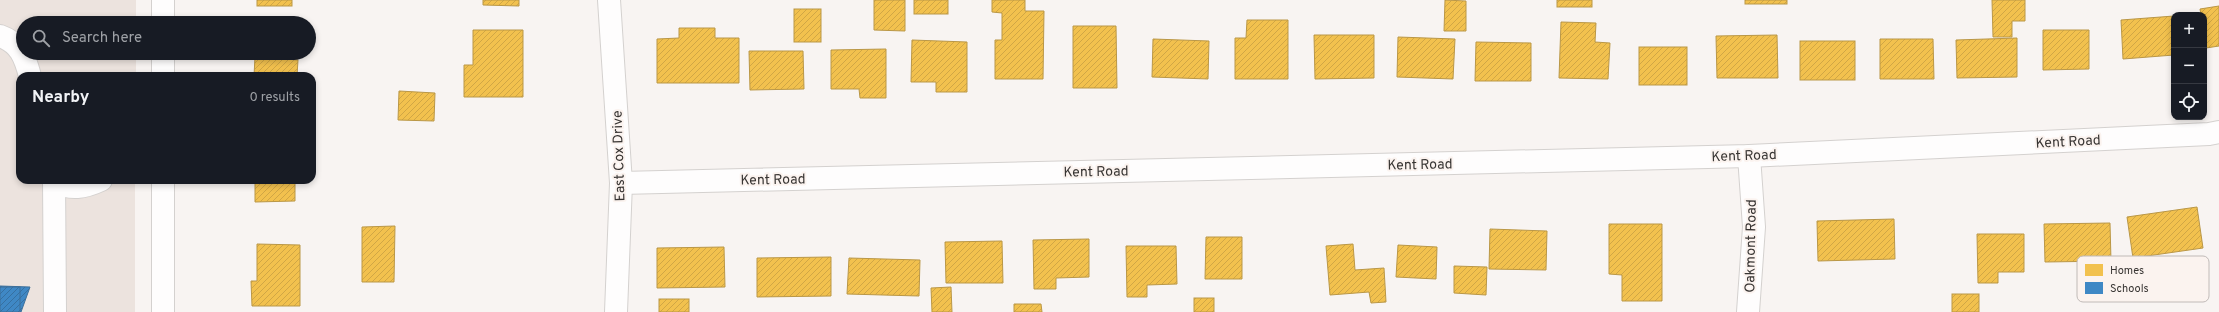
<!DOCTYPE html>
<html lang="en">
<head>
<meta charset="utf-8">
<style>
	:root { --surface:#171b24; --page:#242831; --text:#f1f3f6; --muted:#9ea1a6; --line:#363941 }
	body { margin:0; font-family:Overpass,sans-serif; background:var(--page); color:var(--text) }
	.controls { position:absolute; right:12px; top:12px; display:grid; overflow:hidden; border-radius:8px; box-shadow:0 2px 6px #0003 }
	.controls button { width:36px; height:36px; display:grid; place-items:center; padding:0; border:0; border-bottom:1px solid var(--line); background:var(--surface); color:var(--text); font:20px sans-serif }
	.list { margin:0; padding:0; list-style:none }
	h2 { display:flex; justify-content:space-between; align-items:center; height:52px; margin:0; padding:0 16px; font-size:17px }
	h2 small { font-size:13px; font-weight:400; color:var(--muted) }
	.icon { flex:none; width:22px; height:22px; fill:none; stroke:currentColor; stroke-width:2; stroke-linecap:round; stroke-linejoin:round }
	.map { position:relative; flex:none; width:2219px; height:312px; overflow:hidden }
	.search { position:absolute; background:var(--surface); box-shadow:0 2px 6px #0003; left:16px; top:16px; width:300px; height:44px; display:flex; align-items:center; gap:10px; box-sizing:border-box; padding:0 14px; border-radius:22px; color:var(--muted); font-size:15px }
	.panel { position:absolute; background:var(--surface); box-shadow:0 2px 6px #0003; left:16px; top:72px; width:300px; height:112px; border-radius:12px }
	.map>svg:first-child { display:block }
	.built { fill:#ece3de }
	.homes { fill:url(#homes-hatch); stroke:#ba9746 }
	.schools { fill:url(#schools-hatch); stroke:#3d6f99 }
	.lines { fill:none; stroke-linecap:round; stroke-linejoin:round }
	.minor-casing { stroke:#d4d1cf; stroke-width:24 }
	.major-casing { stroke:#d4d1cf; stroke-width:24 }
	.minor { stroke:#fefdfd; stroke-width:22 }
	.major { stroke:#fefdfd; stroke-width:22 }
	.labels { text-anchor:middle; stroke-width:4; stroke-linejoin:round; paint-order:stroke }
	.street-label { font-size:14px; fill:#383533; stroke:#fbf3ef }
	.key { fill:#fbf3ef; stroke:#c0bab7; stroke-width:1 }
	.key-label { font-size:11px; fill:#383533 }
</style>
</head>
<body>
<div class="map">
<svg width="2219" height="312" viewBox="0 0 2219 312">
	<defs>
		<pattern id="homes-hatch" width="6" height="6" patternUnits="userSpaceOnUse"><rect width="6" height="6" fill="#f2c14e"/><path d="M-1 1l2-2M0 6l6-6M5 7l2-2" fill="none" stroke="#d0a645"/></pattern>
		<pattern id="schools-hatch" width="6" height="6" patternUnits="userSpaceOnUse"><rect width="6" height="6" fill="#3f88c5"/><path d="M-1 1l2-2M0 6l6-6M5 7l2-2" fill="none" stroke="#3670a1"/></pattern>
	</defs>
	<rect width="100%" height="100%" fill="#f8f4f2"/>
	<polygon class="built" points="0,0 136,0 136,23 23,23 23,53 136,53 136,76 20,76 20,180 135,180 135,312 0,312"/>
	<g class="homes">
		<rect x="257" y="0" width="35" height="6"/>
		<polygon points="483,0 519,0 519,6 483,5"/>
		<polygon points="874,0 905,0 905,31 874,30"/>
		<rect x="914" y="0" width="34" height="14"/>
		<polygon points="992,0 1025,0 1025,11 1044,11 1043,79 995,79 995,40 1002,40 1002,13 992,12"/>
		<polygon points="1445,0 1466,1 1466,31 1444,31"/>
		<rect x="1557" y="0" width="35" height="7"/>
		<rect x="1745" y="0" width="42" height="4"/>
		<polygon points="1992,0 2025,0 2025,21 2012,21 2012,37 1993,37"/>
		<polygon points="2219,6 2219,46 2206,48 2204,15 2201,15 2200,9"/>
		<rect x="794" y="9" width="27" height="33"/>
		<polygon points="2174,16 2174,55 2123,59 2121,20"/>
		<polygon points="1247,20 1288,20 1288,79 1235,79 1235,38 1246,38"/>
		<polygon points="1561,22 1596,23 1595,42 1610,43 1608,79 1559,78"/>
		<polygon points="1073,26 1116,26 1117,88 1073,88"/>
		<polygon points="679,28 715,28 715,38 739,38 739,83 657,83 657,39 679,38"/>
		<polygon points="473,30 523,30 523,97 464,97 464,65 473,65"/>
		<polygon points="2043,30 2089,30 2089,69 2043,70"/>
		<polygon points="1314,35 1374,35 1374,78 1315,79"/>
		<polygon points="1777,35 1778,78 1717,78 1716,36"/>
		<polygon points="1398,37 1455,39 1453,79 1397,77"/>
		<polygon points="2017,38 2017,77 1957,78 1956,40"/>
		<polygon points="1153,39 1209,41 1208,79 1152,77"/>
		<polygon points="1880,39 1933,39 1934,79 1880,79"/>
		<polygon points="912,40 967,42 967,92 936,92 936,82 911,82"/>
		<rect x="1800" y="41" width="55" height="39"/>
		<polygon points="1476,42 1531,43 1531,81 1475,81"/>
		<rect x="1639" y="47" width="48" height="38"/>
		<polygon points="886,49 886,98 860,98 859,89 831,89 831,50"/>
		<polygon points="749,51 803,51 804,89 750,90"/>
		<polygon points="255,57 298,60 297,76 254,76"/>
		<polygon points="399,91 435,93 434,121 398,120"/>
		<polygon points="255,180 295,180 295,201 255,202"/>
		<polygon points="2197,207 2203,248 2133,258 2127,217"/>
		<polygon points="1894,219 1895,259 1818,261 1817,221"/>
		<polygon points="2110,223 2111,261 2045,262 2044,224"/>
		<polygon points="1609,224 1662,224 1662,301 1622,301 1622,275 1609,274"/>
		<polygon points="395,226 394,282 362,282 362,227"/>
		<polygon points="1490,229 1547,231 1546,270 1489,269"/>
		<polygon points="1977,234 2024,234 2024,272 1998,272 1998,283 1978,283"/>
		<polygon points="1206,237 1242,237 1242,279 1205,279"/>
		<polygon points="1089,239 1089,277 1056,278 1056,289 1034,289 1033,240"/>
		<polygon points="1002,241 1003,283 946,283 945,242"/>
		<polygon points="257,244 300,245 300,306 252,306 251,281 257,281"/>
		<polygon points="1353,244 1355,270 1384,268 1386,302 1371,303 1369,292 1330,295 1326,246"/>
		<polygon points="1398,245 1437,247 1436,279 1396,277"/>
		<polygon points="1126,246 1176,246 1177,284 1147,285 1147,297 1127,297"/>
		<polygon points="724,247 725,287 657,288 657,248"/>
		<polygon points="831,257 831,296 757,297 757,258"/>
		<polygon points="849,258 920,260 919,296 847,294"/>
		<polygon points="1454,266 1487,267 1486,295 1454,293"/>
		<polygon points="951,287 952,312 932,312 931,288"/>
		<rect x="1952" y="294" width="27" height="18"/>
		<rect x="1194" y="298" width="20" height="14"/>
		<rect x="659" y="299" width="30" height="13"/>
		<polygon points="1014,304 1041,304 1042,312 1014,312"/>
	</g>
	<g class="schools">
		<polygon points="0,286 30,287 21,312 0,312"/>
		<rect x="0" y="287" width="20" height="25"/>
	</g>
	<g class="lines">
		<g class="minor-casing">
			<g id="minor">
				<polyline points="609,0 621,183 616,312"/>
				<path d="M 0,36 C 20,43 25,57 30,76"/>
				<polyline points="54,180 55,312"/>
				<path d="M 54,182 C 71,190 84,188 101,180"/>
				<polyline points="621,183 1749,156 2209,134 2219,132"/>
				<polyline points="1748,312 1754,227 1749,156"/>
			</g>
		</g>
		<g class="major-casing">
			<g id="major">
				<polyline points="163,23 163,0"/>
				<polyline points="163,76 163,53"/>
				<polyline points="163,180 163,312"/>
			</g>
		</g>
		<use href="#minor" class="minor"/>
		<use href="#major" class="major"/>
	</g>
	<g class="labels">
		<g class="street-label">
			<text transform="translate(2068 141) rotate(-3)" y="5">Kent Road</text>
			<text transform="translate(1744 155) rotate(-2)" y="5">Kent Road</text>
			<text transform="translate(618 156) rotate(-92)" y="5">East Cox Drive</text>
			<text transform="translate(1420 164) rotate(-1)" y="5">Kent Road</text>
			<text transform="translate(1096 171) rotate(-1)" y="5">Kent Road</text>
			<text transform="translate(773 179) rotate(-1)" y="5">Kent Road</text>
			<text transform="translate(1750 246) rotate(-89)" y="5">Oakmont Road</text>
		</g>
	</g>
	<rect x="2077" y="256" width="132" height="46" rx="6" class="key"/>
	<rect x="2085" y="264" width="18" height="12" fill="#f2c14e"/>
	<rect x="2085" y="282" width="18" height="12" fill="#3f88c5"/>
	<g class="key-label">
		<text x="2110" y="274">Homes</text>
		<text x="2110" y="292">Schools</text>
	</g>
</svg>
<div class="controls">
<button>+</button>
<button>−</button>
<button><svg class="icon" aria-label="locate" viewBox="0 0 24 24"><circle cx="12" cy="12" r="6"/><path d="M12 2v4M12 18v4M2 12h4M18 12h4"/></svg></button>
</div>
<div class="search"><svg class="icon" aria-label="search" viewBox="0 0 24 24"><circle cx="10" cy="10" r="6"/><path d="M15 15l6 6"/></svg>Search here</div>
<section class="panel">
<h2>Nearby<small>0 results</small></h2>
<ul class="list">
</ul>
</section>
</div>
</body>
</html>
